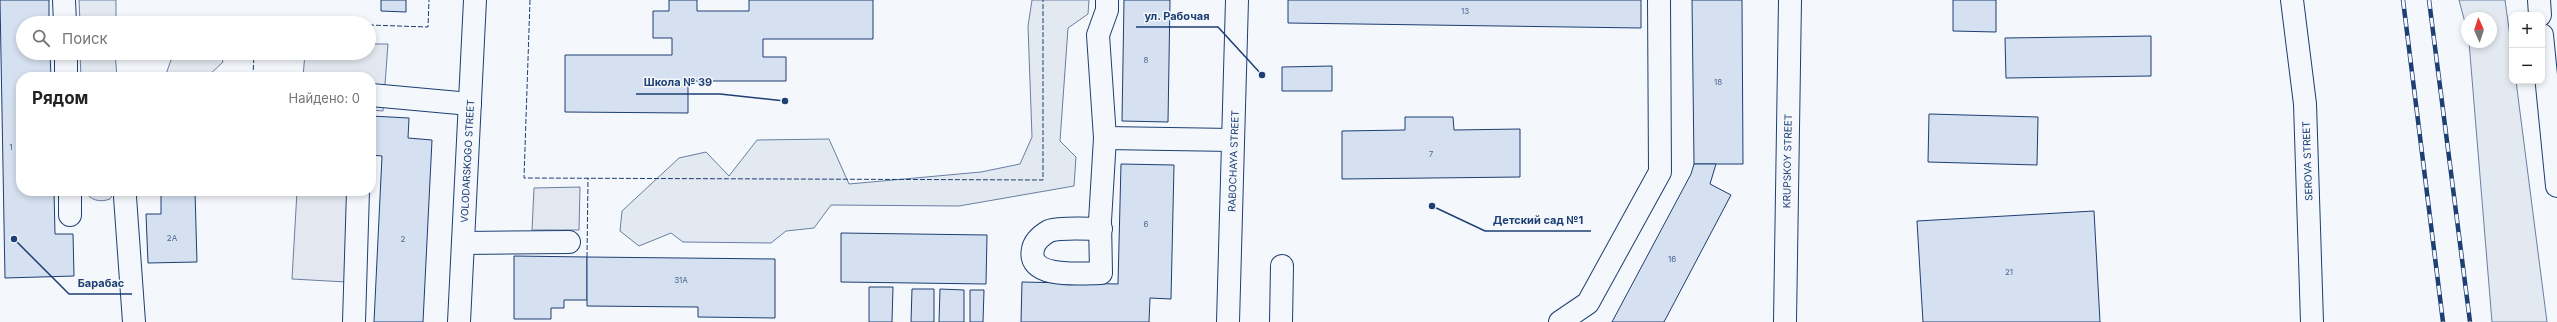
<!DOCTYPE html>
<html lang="ru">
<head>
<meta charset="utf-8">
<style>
	:root { --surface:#fff; --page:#f6f6f6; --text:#222; --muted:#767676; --line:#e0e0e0 }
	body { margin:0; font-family:Inter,sans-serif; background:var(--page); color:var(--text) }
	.controls { position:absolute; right:12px; top:12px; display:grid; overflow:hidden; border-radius:8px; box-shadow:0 2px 6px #0003 }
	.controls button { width:36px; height:36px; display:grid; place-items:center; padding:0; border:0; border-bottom:1px solid var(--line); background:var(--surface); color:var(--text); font:20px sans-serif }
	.compass { position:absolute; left:2461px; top:12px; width:36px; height:36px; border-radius:50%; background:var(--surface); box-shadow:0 2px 6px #0003; rotate:357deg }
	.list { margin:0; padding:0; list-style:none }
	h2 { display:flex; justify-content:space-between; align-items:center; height:52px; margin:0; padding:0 16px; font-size:17px }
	h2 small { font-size:13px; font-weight:400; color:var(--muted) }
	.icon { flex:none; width:22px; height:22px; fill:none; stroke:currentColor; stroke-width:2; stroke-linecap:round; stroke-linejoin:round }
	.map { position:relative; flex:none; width:2557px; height:322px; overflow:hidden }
	.search { position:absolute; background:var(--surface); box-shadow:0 2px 6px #0003; left:16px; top:16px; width:360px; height:44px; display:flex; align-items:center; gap:10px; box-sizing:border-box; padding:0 14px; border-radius:22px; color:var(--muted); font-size:15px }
	.panel { position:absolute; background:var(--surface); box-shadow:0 2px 6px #0003; left:16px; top:72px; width:360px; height:124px; border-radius:16px }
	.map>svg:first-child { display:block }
	.green { fill:#e3e9f0; stroke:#687fa3 }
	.parking { fill:#e3e8f0; stroke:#687fa3 }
	.building { fill:#d5e0f0; stroke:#1d3f73 }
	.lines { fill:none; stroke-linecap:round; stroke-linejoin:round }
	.minor-casing { stroke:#1d3f73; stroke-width:24 }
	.minor { stroke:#f4f7fb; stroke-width:22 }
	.rail-casing { stroke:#1d3f73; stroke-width:4.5 }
	.rail { stroke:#f4f7fb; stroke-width:3; stroke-dasharray:9; stroke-linecap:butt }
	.fence { stroke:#1d3f73; stroke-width:1; stroke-dasharray:5 2; stroke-linecap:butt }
	.labels { text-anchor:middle; stroke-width:3; stroke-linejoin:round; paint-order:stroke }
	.number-label { font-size:8px; fill:#4b6792 }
	.street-label { font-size:10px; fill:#1d3f73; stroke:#f4f7fb }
	.leader { fill:none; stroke:#1d3f73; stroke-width:1.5 }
	.callout-dot { fill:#1d3f73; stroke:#f4f7fb; stroke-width:1.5 }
	.callout-label { font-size:11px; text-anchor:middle; font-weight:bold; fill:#1d3f73; stroke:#f4f7fb; stroke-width:3; stroke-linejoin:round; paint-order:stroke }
</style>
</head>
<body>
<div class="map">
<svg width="2557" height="322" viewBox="0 0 2557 322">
	<rect width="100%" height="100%" fill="#f4f7fb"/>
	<g class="green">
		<polygon points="79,0 116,0 116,23 80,23"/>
		<polygon points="1032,0 1089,0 1088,14 1068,28 1060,141 1076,157 1074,186 959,206 831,205 814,228 786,231 771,243 683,242 671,233 639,246 620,231 622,211 679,158 706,152 729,176 757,140 829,139 849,184 981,172 1020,164 1032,137 1028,26"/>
		<polygon points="2459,0 2505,0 2512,51 2512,81 2516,81 2547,322 2492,322 2469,42 2491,42 2491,18 2467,18 2467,30"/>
		<polygon points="80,53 115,53 117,77 81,77"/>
		<polygon points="177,53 220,53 223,62 207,77 165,77 171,60"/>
		<path d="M 84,191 L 114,191 L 114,192 L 110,199 C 99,203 91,200 84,191 Z"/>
	</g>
	<g class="parking">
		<polygon points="369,44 388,44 383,111 371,110 371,77 303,77 305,53 369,53"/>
		<polygon points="580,187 579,230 532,230 534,188"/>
		<polygon points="297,191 351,191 346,282 292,279"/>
	</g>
	<g class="building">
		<polygon points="0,0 49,0 49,23 23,23 23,53 50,53 51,77 21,77 21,191 54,191 55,234 73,234 74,276 5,278"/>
		<polygon points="381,0 406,0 406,12 381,11"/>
		<polygon points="669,0 697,0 697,11 749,11 749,0 873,0 873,39 763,39 763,57 786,57 786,81 688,81 688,113 565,112 565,55 672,55 672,38 653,38 653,11 669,11"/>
		<polygon points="1124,0 1170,0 1168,122 1122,121"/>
		<polygon points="1288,0 1641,0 1641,28 1288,23"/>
		<polygon points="1692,0 1742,0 1743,164 1694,164"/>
		<polygon points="1953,0 1996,0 1996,32 1953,31"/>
		<polygon points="2151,36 2151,76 2006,78 2005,38"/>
		<polygon points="1332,66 1332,91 1282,91 1282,67"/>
		<polygon points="1929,114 2038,117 2037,165 1928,162"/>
		<polygon points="371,116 409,118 408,138 432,140 423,322 374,322 382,156 371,155"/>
		<polygon points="1405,117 1453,117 1454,130 1520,129 1520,177 1342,179 1342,131 1405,130"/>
		<polygon points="1121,164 1174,165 1171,299 1150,298 1149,322 1021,322 1022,282 1118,284"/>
		<polygon points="1694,164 1716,164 1710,184 1731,195 1664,322 1612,322 1691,174"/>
		<polygon points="161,191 195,191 197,262 148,263 146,214 161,214"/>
		<polygon points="2094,211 2100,322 1923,322 1917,221"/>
		<polygon points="841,233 987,235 986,284 841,282"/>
		<polygon points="514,256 587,257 587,300 564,300 564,308 551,308 551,319 514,319"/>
		<polygon points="587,257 775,259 775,318 698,317 698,307 587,306"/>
		<polygon points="869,287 893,287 892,322 869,322"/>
		<polygon points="912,289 934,289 934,322 911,322"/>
		<polygon points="940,289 964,290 964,322 939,322"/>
		<polygon points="970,290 984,290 983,322 970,322"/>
	</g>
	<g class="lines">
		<g class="minor-casing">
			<g id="minor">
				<polyline points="64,0 65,23"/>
				<polyline points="2292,0 2305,104 2312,322"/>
				<polyline points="2539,0 2540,15"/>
				<polyline points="2542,35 2557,186"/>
				<polyline points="66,53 66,77"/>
				<polyline points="371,95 470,104"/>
				<polyline points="1105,138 1233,140"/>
				<polyline points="70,191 70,215"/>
				<polyline points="125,197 134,322"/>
				<path d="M 1101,229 C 1088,229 1060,227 1049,231 C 1042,235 1035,240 1033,249 C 1026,280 1084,273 1101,273 L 1100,221 L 1105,138 L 1098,35 L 1107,10 L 1107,0"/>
				<polyline points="463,243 569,242"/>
				<polyline points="354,322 358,191"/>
				<polyline points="459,322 475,0"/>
				<polyline points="1228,322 1237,0"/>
				<polyline points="1281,322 1282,266"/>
				<polyline points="1560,322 1588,303 1660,172 1659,0"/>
				<polyline points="1785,322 1790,0"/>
			</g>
		</g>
		<use href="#minor" class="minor"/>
		<g class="rail-casing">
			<g id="rail">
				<polyline points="2403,0 2443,322"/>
				<polyline points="2429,0 2470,322"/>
			</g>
		</g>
		<use href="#rail" class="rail"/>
		<g class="fence">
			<polyline points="530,0 524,178 1043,180 1043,0"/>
			<polyline points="254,23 254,20 327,23"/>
			<polyline points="369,25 428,27 429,0"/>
			<polyline points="253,77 254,53"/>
			<polyline points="587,257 588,178"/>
		</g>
	</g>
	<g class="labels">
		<g class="number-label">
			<text x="1465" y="14">13</text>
			<text x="1146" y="63">8</text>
			<text x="1718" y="85">18</text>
			<text x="11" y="150">1</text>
			<text x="1431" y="157">7</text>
			<text x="1146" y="227">6</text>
			<text x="172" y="241">2А</text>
			<text x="403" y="242">2</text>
			<text x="1672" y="262">16</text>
			<text x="2009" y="275">21</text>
			<text x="681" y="283">31А</text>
		</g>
		<g class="street-label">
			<text transform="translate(467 161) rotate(-87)" y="4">VOLODARSKOGO STREET</text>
			<text transform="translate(1233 161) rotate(-88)" y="4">RABOCHAYA STREET</text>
			<text transform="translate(1787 161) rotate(-89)" y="4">KRUPSKOY STREET</text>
			<text transform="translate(2307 161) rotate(-92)" y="4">SEROVA STREET</text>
		</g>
	</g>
	<path class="leader" d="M1262 75L1218 27H1136M785 101L720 94H636M1432 206L1485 231H1591M14 239L69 294H132"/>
	<g class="callout-dot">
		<circle cx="1262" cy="75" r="4"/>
		<circle cx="785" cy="101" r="4"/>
		<circle cx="1432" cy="206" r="4"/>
		<circle cx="14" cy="239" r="4"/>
	</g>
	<g class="callout-label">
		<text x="1177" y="20">ул. Рабочая</text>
		<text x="678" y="86">Школа № 39</text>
		<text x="1538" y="224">Детский сад №1</text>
		<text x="101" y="287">Барабас</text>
	</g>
</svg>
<div class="controls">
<button>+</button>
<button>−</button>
</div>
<svg class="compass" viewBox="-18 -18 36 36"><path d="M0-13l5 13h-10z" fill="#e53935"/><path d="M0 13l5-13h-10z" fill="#767676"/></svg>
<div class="search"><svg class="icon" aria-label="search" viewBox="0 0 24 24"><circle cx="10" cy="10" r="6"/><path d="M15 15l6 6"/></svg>Поиск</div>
<section class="panel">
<h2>Рядом<small>Найдено: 0</small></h2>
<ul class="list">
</ul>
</section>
</div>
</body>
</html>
